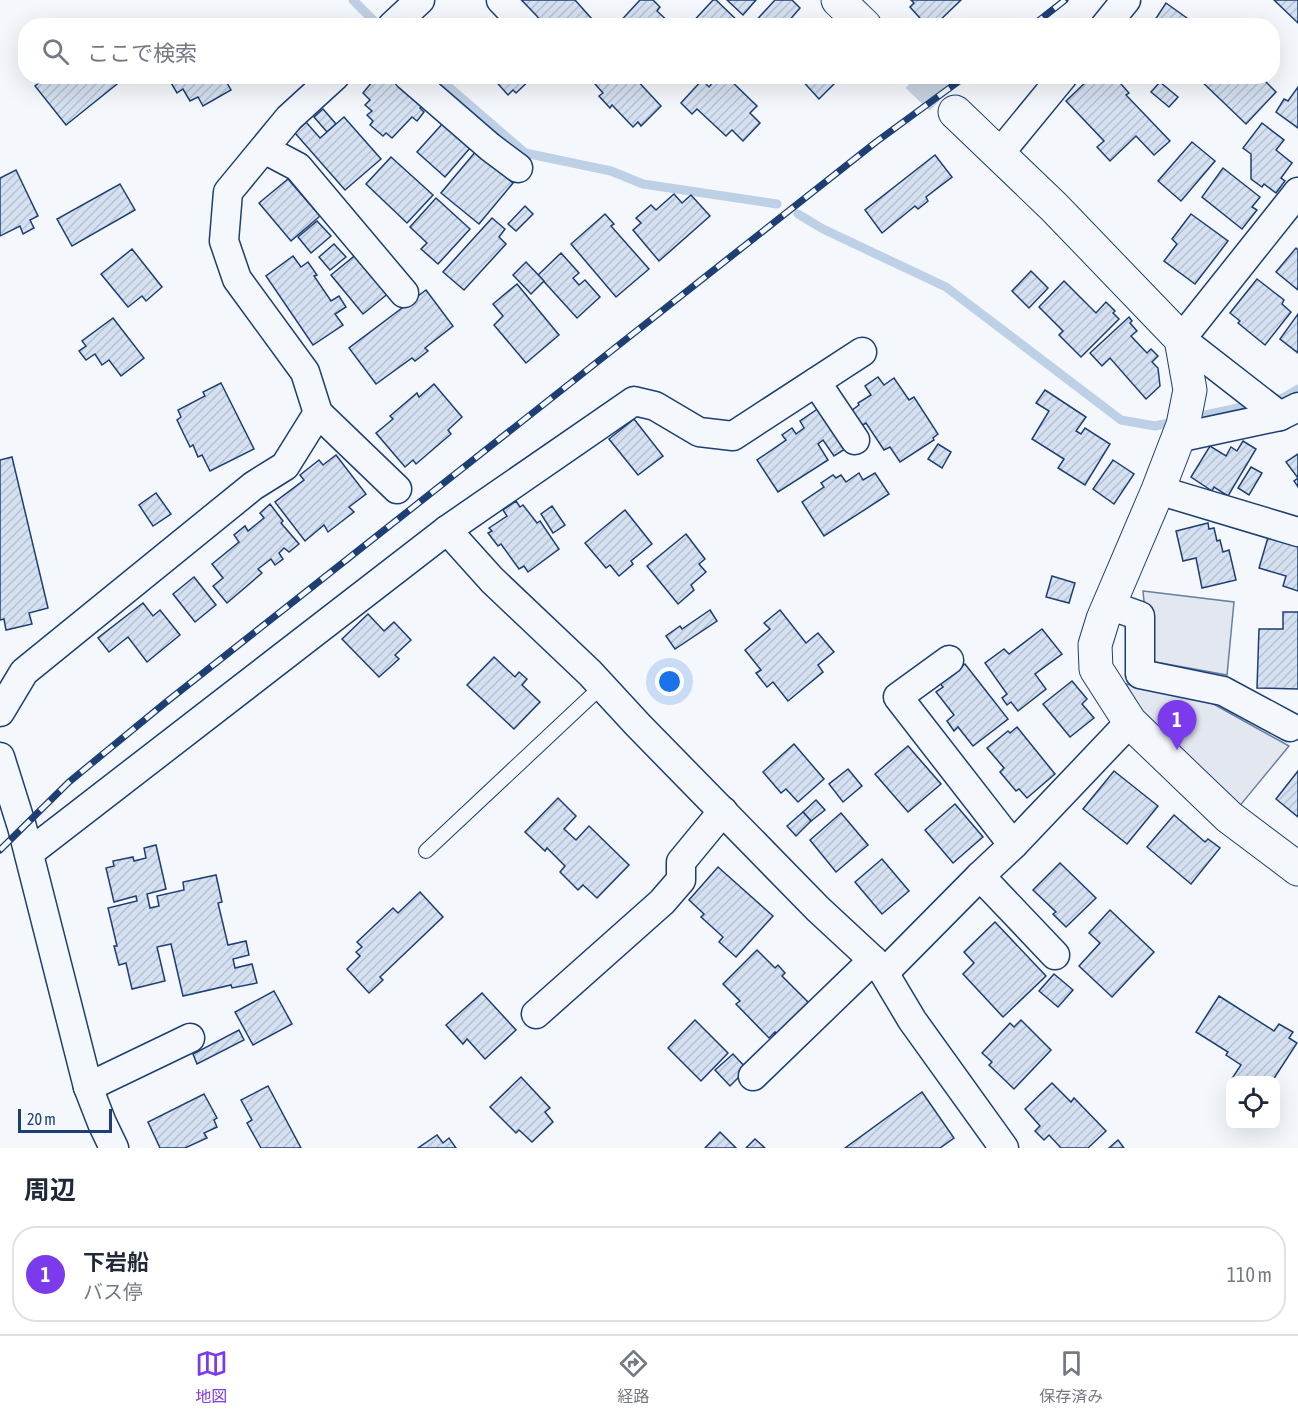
<!DOCTYPE html>
<html lang="ja">
<head>
<meta charset="utf-8">
<style>
	:root { --surface:#fff; --page:#f2f2f3; --text:#1f2937; --muted:#747a83; --line:#e0e1e3; --accent:#7c3aed }
	body { margin:0; font-family:"Asap Condensed","Noto Sans JP",sans-serif; background:var(--page); color:var(--text) }
	.controls { position:absolute; right:18px; bottom:18px; display:grid; overflow:hidden; border-radius:12px; box-shadow:0 6px 24px #0002 }
	.controls button { width:54px; height:54px; display:grid; place-items:center; padding:0; border:0; border-bottom:2px solid var(--line); background:var(--surface); color:var(--text); font:30px sans-serif }
	.scale { position:absolute; left:18px; bottom:15px; width:94px; box-sizing:border-box; padding-left:6px; border:3px solid #1d3f73; border-top:0; font-size:16px; line-height:21px; white-space:nowrap; color:#1d3f73; -webkit-text-stroke:4px #f4f7fb; paint-order:stroke }
	.you { position:absolute; left:670px; top:682px; width:21px; height:21px; margin:-15px; border:4px solid #fff; border-radius:50%; background:#1a73e8; box-shadow:0 0 0 9px #1a73e833 }
	.badge { display:grid; place-items:center; width:39px; height:39px; border-radius:50%; background:var(--accent); color:#fff; font-size:20px; font-weight:700 }
	.pin { position:absolute; translate:-50% -50px; filter:drop-shadow(0 2px 3px #0008) }
	.pin::after { content:''; position:absolute; top:32px; width:21px; height:18px; background:inherit; clip-path:polygon(0 0,100% 0,50% 100%) }
	.list { margin:0; padding:0; list-style:none }
	h2 { display:flex; justify-content:space-between; align-items:center; height:78px; margin:0; padding:0 24px; font-size:26px }
	h2 small { font-size:20px; font-weight:400; color:var(--muted) }
	.list li { display:grid; grid-template-columns:39px 1fr auto; gap:18px; align-items:center; box-sizing:border-box; height:96px; margin:0 12px 12px; padding:0 12px; border:2px solid var(--line); border-radius:24px }
	.list b { display:block; font-size:22px; white-space:nowrap }
	.list p { margin:0; font-size:20px; white-space:nowrap; color:var(--muted) }
	.list em { font-size:20px; font-style:normal; color:var(--muted) }
	.icon { flex:none; width:33px; height:33px; fill:none; stroke:currentColor; stroke-width:2; stroke-linecap:round; stroke-linejoin:round }
	.map { position:relative; flex:none; width:1298px; height:1148px; overflow:hidden }
	.search { position:absolute; background:var(--surface); box-shadow:0 6px 24px #0002; left:18px; right:18px; top:18px; height:66px; display:flex; align-items:center; gap:15px; box-sizing:border-box; padding:0 21px; border-radius:24px; color:var(--muted); font-size:22px }
	.sheet { height:186px; background:var(--surface) }
	nav { display:flex; justify-content:space-around; align-items:center; box-sizing:border-box; height:84px; border-top:2px solid var(--line); background:var(--surface); font-size:16px; color:var(--muted) }
	nav a { display:grid; justify-items:center; gap:3px }
	nav .on { color:var(--accent) }
	.map>svg:first-child { display:block }
	.parking { fill:#e3e8f0; stroke:#687fa3; stroke-width:1.5 }
	.lines { fill:none; stroke-linecap:round; stroke-linejoin:round }
	.stream { stroke:#bed0e5; stroke-width:9 }
	.building { fill:url(#building-hatch); stroke:#1d3f73; stroke-width:1.5 }
	.tertiary-tunnel { stroke:#c9d2e0; stroke-width:33; stroke-dasharray:33 16; stroke-linecap:butt }
	.service-casing { stroke:#1d3f73; stroke-width:16 }
	.minor-casing { stroke:#1d3f73; stroke-width:31 }
	.tertiary-casing { stroke:#1d3f73; stroke-width:35 }
	.service { stroke:#f4f7fb; stroke-width:14 }
	.minor { stroke:#f4f7fb; stroke-width:28 }
	.tertiary { stroke:#f4f7fb; stroke-width:33 }
	.rail-casing { stroke:#1d3f73; stroke-width:7 }
	.rail { stroke:#f4f7fb; stroke-width:4.5; stroke-dasharray:14; stroke-linecap:butt }
</style>
</head>
<body>
<div class="map">
<svg width="1298" height="1148" viewBox="0 0 1298 1148">
	<defs>
		<pattern id="building-hatch" width="6" height="6" patternUnits="userSpaceOnUse" patternTransform="scale(1.5)"><rect width="6" height="6" fill="#d5e0f0"/><path d="M-1 1l2-2M0 6l6-6M5 7l2-2" fill="none" stroke="#b6c1d1"/></pattern>
	</defs>
	<rect width="100%" height="100%" fill="#f4f7fb"/>
	<g class="parking">
		<polygon points="1143,591 1234,602 1227,675 1150,661"/>
		<polygon points="1126,684 1199,696 1289,746 1238,808 1142,712"/>
	</g>
	<g class="lines">
		<g class="stream">
			<polyline points="353,0 379,26"/>
			<polyline points="436,76 525,153 611,171 643,184 777,204"/>
			<polyline points="798,214 823,229 946,287 1121,420 1155,426 1178,421"/>
			<polyline points="1270,401 1283,398 1298,389"/>
			<polyline points="1191,418 1257,404"/>
		</g>
	</g>
	<g class="building">
		<polygon points="521,0 575,0 591,18 586,22 589,26 538,26 521,6 524,3"/>
		<polygon points="640,0 653,0 660,7 657,11 672,25 616,26"/>
		<polygon points="713,0 716,0 742,25 689,26"/>
		<polygon points="727,0 756,0 743,15"/>
		<polygon points="775,0 792,0 800,8 787,23 789,26 751,26"/>
		<polygon points="911,0 961,0 934,26 927,26 910,7 914,3"/>
		<polygon points="1274,0 1298,0 1298,23"/>
		<polygon points="1166,3 1198,26 1151,26"/>
		<polygon points="48,76 127,76 66,125 35,86"/>
		<polygon points="167,76 223,76 231,90 203,106 198,97 190,101 183,89 177,93"/>
		<polygon points="377,76 393,76 424,104 420,108 424,112 417,121 412,117 392,138 386,133 383,136 370,125 373,121 367,115 372,111 365,105 370,100 363,93"/>
		<polygon points="491,76 534,76 516,93 513,90 508,95"/>
		<polygon points="602,76 633,76 661,106 641,126 638,122 633,127 612,105 610,108 599,96 603,93 595,84"/>
		<polygon points="718,76 726,76 757,106 750,113 760,123 743,141 732,130 726,136 697,109 692,114 681,103 702,80 709,87"/>
		<polygon points="798,76 842,76 819,99"/>
		<polygon points="1085,76 1114,76 1129,93 1126,95 1170,141 1154,155 1136,136 1110,161 1097,147 1104,141 1066,101 1088,80"/>
		<polygon points="1260,76 1276,92 1246,124 1197,77"/>
		<polygon points="1160,82 1178,97 1169,107 1151,92"/>
		<polygon points="1298,87 1298,128 1276,112 1284,99 1288,101"/>
		<polygon points="323,109 336,124 327,132 314,117"/>
		<polygon points="344,117 381,159 345,190 295,133 306,122 320,138"/>
		<polygon points="443,123 470,148 445,177 417,152"/>
		<polygon points="1262,123 1284,140 1276,150 1292,163 1281,178 1285,181 1276,193 1264,184 1262,187 1251,179 1251,154 1243,148"/>
		<polygon points="1192,142 1215,161 1181,201 1158,181"/>
		<polygon points="476,151 513,183 479,224 441,193"/>
		<polygon points="935,155 952,177 926,197 928,201 918,209 915,206 882,233 865,210"/>
		<polygon points="391,157 433,195 407,223 366,184"/>
		<polygon points="1223,168 1260,197 1252,207 1257,210 1242,229 1202,197"/>
		<polygon points="16,170 38,216 30,220 34,228 23,234 20,226 0,236 0,178"/>
		<polygon points="288,179 320,216 291,241 259,203"/>
		<polygon points="120,184 135,210 72,246 57,219"/>
		<polygon points="674,194 682,203 691,195 710,216 659,261 633,230 641,223 636,218 651,205 656,210"/>
		<polygon points="436,198 470,229 438,264 421,249 427,243 410,227"/>
		<polygon points="525,206 533,214 516,231 508,224"/>
		<polygon points="605,214 614,224 611,226 649,269 616,297 571,244"/>
		<polygon points="1191,214 1228,241 1195,284 1164,261 1177,244 1172,239"/>
		<polygon points="492,218 505,229 499,237 506,244 464,290 443,272"/>
		<polygon points="317,221 331,236 311,253 298,237"/>
		<polygon points="334,244 346,257 330,270 319,257"/>
		<polygon points="1296,248 1298,250 1298,290 1276,272"/>
		<polygon points="132,249 162,287 146,301 142,296 128,307 101,274"/>
		<polygon points="358,253 390,292 363,314 331,275"/>
		<polygon points="561,253 579,273 573,278 579,285 585,280 600,297 577,318 538,275"/>
		<polygon points="293,256 301,267 308,262 317,275 314,276 331,301 339,296 346,307 335,314 343,325 313,345 266,276"/>
		<polygon points="526,262 544,281 531,294 513,275"/>
		<polygon points="1031,271 1048,288 1029,308 1012,291"/>
		<polygon points="1257,279 1284,300 1282,304 1291,312 1265,345 1238,323 1240,321 1230,313"/>
		<polygon points="1064,281 1096,313 1106,302 1115,311 1113,313 1119,319 1081,357 1059,335 1063,331 1039,307"/>
		<polygon points="517,284 559,335 526,363 494,325 503,316 493,304"/>
		<polygon points="426,290 453,326 425,348 428,351 415,361 412,358 376,384 349,348"/>
		<polygon points="1298,314 1298,353 1280,339"/>
		<polygon points="1129,317 1132,321 1130,323 1137,331 1131,336 1147,353 1151,349 1158,356 1152,362 1158,368 1160,386 1146,399 1110,358 1102,366 1090,353"/>
		<polygon points="113,318 144,358 121,376 109,360 102,365 95,354 86,360 79,351 86,346 82,341"/>
		<polygon points="878,377 884,385 894,378 909,400 914,397 938,434 933,438 934,440 900,462 890,447 884,450 866,423 858,428 848,413 859,405 858,403 871,395 865,386"/>
		<polygon points="221,383 254,449 210,471 202,455 198,457 193,445 190,447 177,420 181,417 178,410 205,396 203,392"/>
		<polygon points="434,384 462,417 448,430 451,434 416,464 413,460 405,467 376,433 393,419 390,416 417,393 419,397"/>
		<polygon points="1045,390 1086,417 1076,431 1081,434 1085,428 1110,444 1085,485 1058,468 1064,459 1032,439 1049,411 1036,403"/>
		<polygon points="819,408 845,449 834,456 823,440 818,444 828,460 778,492 757,460 786,440 782,435 792,428 796,434 804,428 800,421"/>
		<polygon points="634,419 663,456 638,475 609,439"/>
		<polygon points="1243,441 1256,449 1228,496 1214,487 1212,491 1191,477 1210,446 1226,456 1231,447 1237,451"/>
		<polygon points="938,444 951,452 942,468 928,459"/>
		<polygon points="1298,454 1298,487 1294,481 1298,478 1286,462"/>
		<polygon points="336,455 366,494 349,507 354,512 328,532 324,525 305,541 275,502 304,480 300,475 319,460 323,465"/>
		<polygon points="12,457 48,608 29,613 32,624 6,630 4,619 0,620 0,460"/>
		<polygon points="1113,460 1134,474 1114,504 1093,489"/>
		<polygon points="1251,467 1262,473 1249,495 1238,488"/>
		<polygon points="859,473 863,480 875,473 889,494 824,536 802,502 824,487 821,483 833,475 836,478 841,475 846,482"/>
		<polygon points="156,493 171,514 153,526 139,505"/>
		<polygon points="516,501 520,507 523,505 537,523 540,521 559,549 528,572 524,566 519,569 501,544 498,546 488,533 492,531 489,528 507,516 503,510"/>
		<polygon points="270,504 283,521 281,523 299,544 289,552 284,548 279,553 283,559 275,565 271,559 258,569 262,573 227,603 213,586 223,578 212,564 239,542 234,535 245,526 248,531 264,518 260,513"/>
		<polygon points="552,506 565,525 553,533 541,514"/>
		<polygon points="625,510 652,544 631,561 633,564 619,576 610,565 606,568 585,543"/>
		<polygon points="1208,523 1209,529 1214,528 1217,541 1220,540 1223,552 1229,550 1236,580 1202,588 1196,558 1183,561 1176,531"/>
		<polygon points="686,534 705,559 699,564 706,572 691,585 694,590 678,604 647,566"/>
		<polygon points="1269,534 1298,543 1298,591 1283,586 1286,576 1259,568"/>
		<polygon points="1052,576 1075,583 1069,603 1046,597"/>
		<polygon points="194,577 216,605 195,622 173,594"/>
		<polygon points="143,603 153,616 160,610 180,635 147,662 128,637 109,652 98,638"/>
		<polygon points="710,610 717,621 675,649 666,636 680,626 682,629"/>
		<polygon points="780,610 806,643 818,633 834,652 818,665 823,672 788,701 773,682 767,687 756,673 761,670 745,650 770,629 764,623"/>
		<polygon points="1283,612 1298,612 1298,689 1257,688 1259,629 1283,629"/>
		<polygon points="368,614 384,631 394,622 411,640 395,655 399,659 379,677 342,639"/>
		<polygon points="1042,629 1062,654 1035,674 1046,689 1018,711 1011,702 1007,705 1002,698 1007,694 985,663 1004,649 1009,654"/>
		<polygon points="494,657 515,677 519,672 527,679 522,685 540,702 514,729 467,685"/>
		<polygon points="965,664 1008,719 973,746 958,727 954,731 947,721 954,715 936,692 943,687 940,683"/>
		<polygon points="1072,681 1087,699 1082,704 1094,718 1070,737 1043,704"/>
		<polygon points="1017,727 1055,774 1027,798 1019,789 1016,791 1000,772 1004,768 987,748 1008,731 1010,733"/>
		<polygon points="794,744 824,779 798,802 786,789 781,793 763,772"/>
		<polygon points="908,746 941,784 908,812 875,774"/>
		<polygon points="848,769 862,786 843,802 829,784"/>
		<polygon points="1114,771 1158,806 1127,844 1083,809"/>
		<polygon points="1298,771 1298,817 1276,799"/>
		<polygon points="558,798 576,816 564,829 576,840 589,826 629,865 597,898 583,885 578,890 560,872 565,866 547,848 545,851 525,832"/>
		<polygon points="816,800 825,810 811,821 803,812"/>
		<polygon points="955,804 983,837 953,863 925,830"/>
		<polygon points="803,812 811,821 796,836 787,826"/>
		<polygon points="841,813 868,845 836,872 810,840"/>
		<polygon points="1174,815 1205,842 1208,839 1220,848 1191,884 1147,847"/>
		<polygon points="156,845 166,889 147,894 150,908 159,906 157,896 184,890 183,882 216,875 222,902 218,903 228,945 246,941 249,955 233,959 235,968 252,964 257,983 232,988 231,985 183,996 171,944 157,947 165,981 132,989 126,963 119,965 114,946 117,946 108,908 137,901 136,896 114,902 106,868 114,866 113,861 133,857 134,861 146,858 144,848"/>
		<polygon points="882,859 909,891 882,914 855,882"/>
		<polygon points="1060,863 1096,898 1066,927 1053,914 1056,912 1033,890"/>
		<polygon points="718,867 773,916 736,957 719,942 723,937 701,917 704,914 689,900"/>
		<polygon points="420,892 443,917 380,977 383,980 369,993 347,969 360,956 356,952 362,947 357,942 393,908 398,913"/>
		<polygon points="1110,910 1154,952 1112,997 1079,966 1100,943 1089,933"/>
		<polygon points="995,922 1046,976 1003,1017 963,974 974,963 964,952"/>
		<polygon points="757,950 775,968 778,965 785,973 782,976 809,1003 777,1035 775,1032 769,1038 736,1004 740,1001 723,984"/>
		<polygon points="1054,974 1073,990 1058,1007 1039,991"/>
		<polygon points="274,991 292,1024 253,1045 235,1012"/>
		<polygon points="482,993 516,1030 485,1059 467,1039 463,1044 446,1025"/>
		<polygon points="1219,996 1274,1031 1279,1024 1293,1032 1289,1038 1297,1043 1273,1080 1231,1080 1241,1065 1226,1055 1228,1052 1196,1032"/>
		<polygon points="695,1020 728,1053 701,1081 668,1048"/>
		<polygon points="1021,1020 1051,1050 1014,1089 989,1065 992,1062 982,1053 1010,1023 1014,1027"/>
		<polygon points="239,1030 244,1040 197,1064 193,1054"/>
		<polygon points="733,1054 747,1069 730,1086 715,1070"/>
		<polygon points="521,1077 550,1108 545,1112 553,1122 532,1142 519,1130 516,1133 490,1107"/>
		<polygon points="1052,1083 1071,1102 1074,1098 1106,1131 1088,1148 1061,1148 1049,1135 1044,1140 1035,1131 1040,1126 1025,1109"/>
		<polygon points="268,1086 301,1148 261,1148 247,1123 252,1120 241,1100"/>
		<polygon points="922,1092 954,1138 940,1148 845,1148"/>
		<polygon points="204,1094 217,1118 214,1120 217,1127 204,1133 207,1138 185,1148 160,1148 148,1122"/>
		<polygon points="720,1132 736,1148 705,1148"/>
		<polygon points="437,1135 443,1143 449,1138 456,1148 418,1148"/>
		<polygon points="755,1139 765,1148 746,1148"/>
		<polygon points="1118,1140 1124,1148 1109,1148"/>
	</g>
	<g class="lines">
		<polyline class="tertiary-tunnel" points="917,76 955,112"/>
		<g class="service-casing">
			<polyline id="service" points="426,851 602,686"/>
		</g>
		<g class="minor-casing">
			<g id="minor">
				<polyline points="501,0 526,26"/>
				<polyline points="392,26 420,0"/>
				<polyline points="1105,26 1126,0"/>
				<polyline points="335,76 289,118 228,192 224,241 237,279 305,372 318,413 397,489"/>
				<polyline points="408,76 490,147 518,168"/>
				<polyline points="264,149 298,167 404,293"/>
				<polyline points="999,154 1063,76"/>
				<polyline points="1298,192 1181,339 1280,416 1298,407"/>
				<polyline points="816,382 855,440"/>
				<polyline points="1177,438 1280,416"/>
				<polyline points="1158,490 1298,532"/>
				<polyline points="447,530 492,580 590,673 638,725 818,909 873,960 884,973 912,1020 1004,1148"/>
				<polyline points="1109,605 1140,616 1140,674 1223,691 1290,727"/>
				<polyline points="949,660 898,697 1013,845"/>
				<polyline points="0,712 24,672 253,486 285,466 318,413"/>
				<polyline points="0,757 22,827 88,1087 102,1123 114,1148"/>
				<polyline points="29,853 447,530 634,401 655,406 699,432 733,436 862,352"/>
				<polyline points="980,876 1055,955"/>
				<polyline points="884,973 980,876 1013,845 1130,722"/>
				<polyline points="536,1014 662,902 681,880 681,862 723,811"/>
				<polyline points="753,1076 873,960"/>
				<polyline points="88,1087 190,1038"/>
			</g>
		</g>
		<g class="tertiary-casing">
			<g id="tertiary">
				<polyline points="838,0 865,26"/>
				<polyline points="955,112 1054,207 1181,339 1190,390 1183,425 1158,490 1103,619 1095,645 1096,669 1130,722 1229,817 1298,869"/>
			</g>
		</g>
		<use href="#service" class="service"/>
		<use href="#minor" class="minor"/>
		<use href="#tertiary" class="tertiary"/>
		<g class="rail-casing">
			<g id="rail">
				<polyline points="1032,26 1065,0"/>
				<polyline points="0,850 69,782 165,703 876,142 966,76"/>
			</g>
		</g>
		<use href="#rail" class="rail"/>
	</g>
</svg>
<div class="controls">
<button><svg class="icon" aria-label="locate" viewBox="0 0 24 24"><circle cx="12" cy="12" r="6"/><path d="M12 2v4M12 18v4M2 12h4M18 12h4"/></svg></button>
</div>
<div class="scale">20 m</div>
<div class="you"></div>
<div class="pin badge" style="left:1177px;top:750px">1</div>
<div class="search"><svg class="icon" aria-label="search" viewBox="0 0 24 24"><circle cx="10" cy="10" r="6"/><path d="M15 15l6 6"/></svg>ここで検索</div>
</div>
<section class="sheet">
<h2>周辺<small></small></h2>
<ul class="list">
<li><span class="badge">1</span><div><b>下岩船</b><p>バス停</p></div><em>110 m</em></li>
</ul>
</section>
<nav>
<a class="on"><svg class="icon" aria-label="map" viewBox="0 0 24 24"><path d="M3 6l6-2 6 2 6-2v14l-6 2-6-2-6 2zM9 4v14M15 6v14"/></svg>地図</a>
<a><svg class="icon" aria-label="directions" viewBox="0 0 24 24"><path d="M12 3l9 9-9 9-9-9zM9 14v-3h6M13 9l2 2-2 2"/></svg>経路</a>
<a><svg class="icon" aria-label="saved" viewBox="0 0 24 24"><path d="M7 4h10v16l-5-4-5 4z"/></svg>保存済み</a>
</nav>
</body>
</html>
